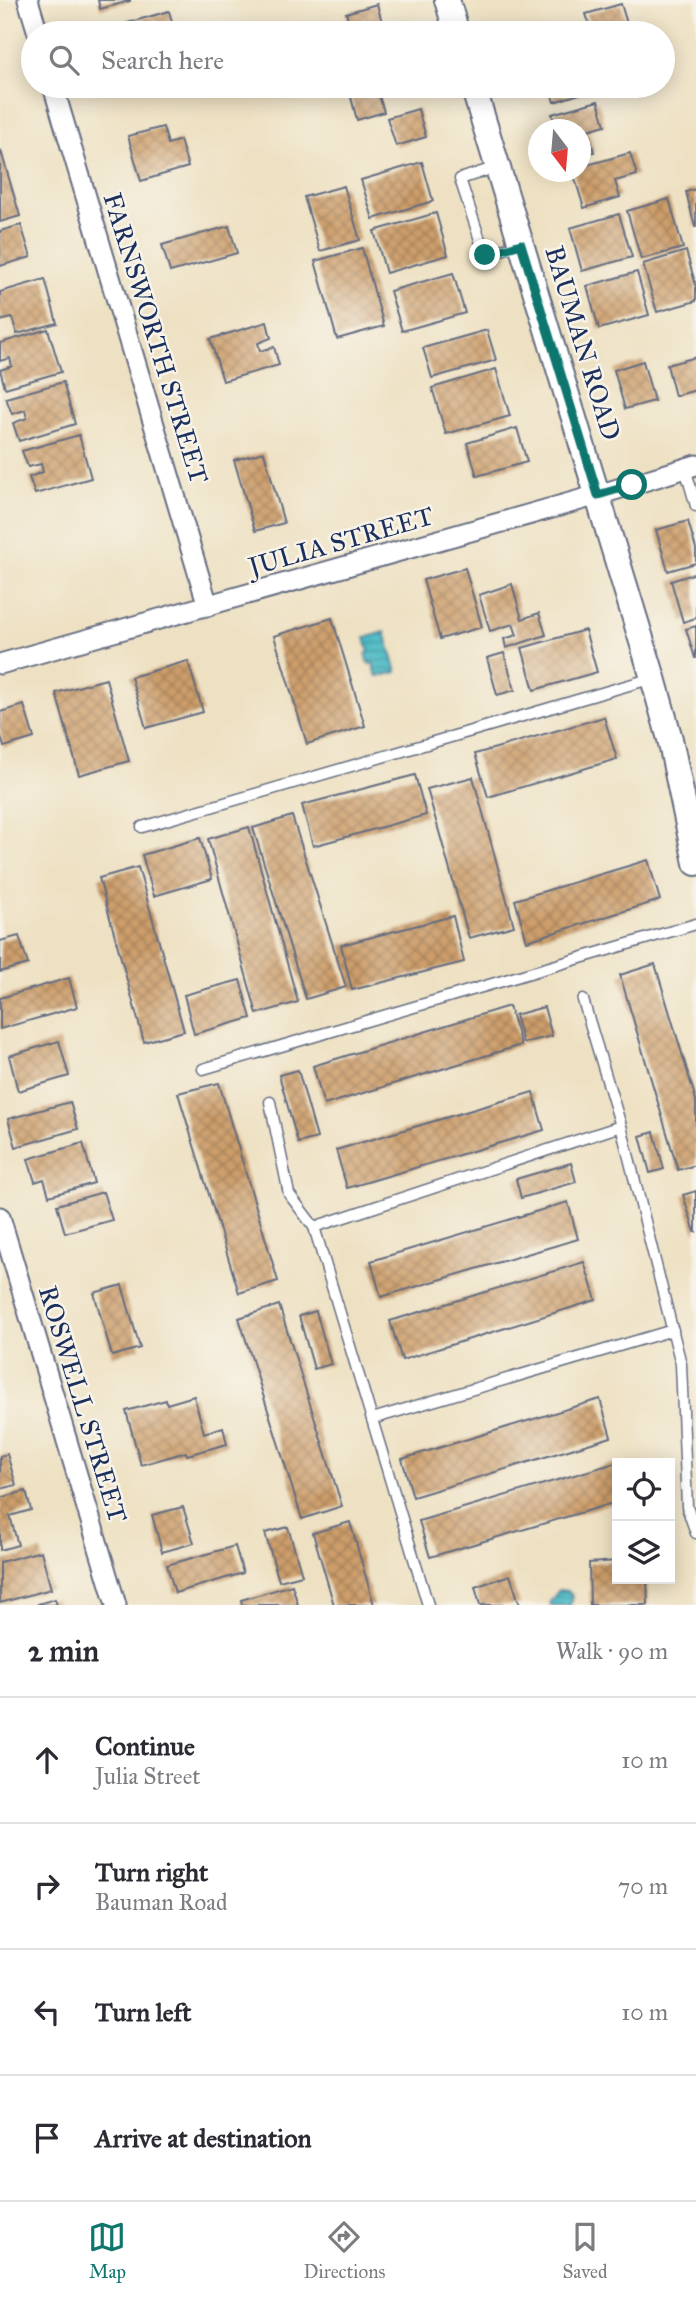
<!DOCTYPE html>
<html lang="en">
<head>
<meta charset="utf-8">
<style>
	:root { --surface:#fff; --page:#f2f2f3; --text:#2b2b33; --muted:#7c7c81; --line:#e1e1e2; --accent:#0f766e }
	body { margin:0; font-family:"IM FELL Great Primer",serif; background:var(--page); color:var(--text) }
	.controls { position:absolute; right:21px; bottom:21px; display:grid; overflow:hidden; border-radius:0px; box-shadow:0 4px 18px #0003 }
	.controls button { width:63px; height:63px; display:grid; place-items:center; padding:0; border:0; border-bottom:2px solid var(--line); background:var(--surface); color:var(--text); font:35px sans-serif }
	.compass { position:absolute; left:528px; top:119px; width:63px; height:63px; border-radius:50%; background:var(--surface); box-shadow:0 4px 18px #0003; rotate:164deg }
	.stop { position:absolute; width:21px; height:21px; margin:-16px; border:5px solid #0f766e; border-radius:50%; background:#fff }
	.stop.end { background:#0f766e; border-color:#fff; box-shadow:0 2px 7px #0008 }
	.list { margin:0; padding:0; list-style:none }
	h2 { display:flex; justify-content:space-between; align-items:center; height:91px; margin:0; padding:0 28px; font-size:30px }
	h2 small { font-size:23px; font-weight:400; color:var(--muted) }
	.list li { display:grid; grid-template-columns:46px 1fr auto; gap:21px; align-items:center; box-sizing:border-box; height:126px; padding:0 28px; border-top:2px solid var(--line) }
	.list b { display:block; font-size:26px; white-space:nowrap }
	.list p { margin:0; font-size:23px; white-space:nowrap; color:var(--muted) }
	.list em { font-size:23px; font-style:normal; color:var(--muted) }
	.icon { flex:none; width:38px; height:38px; fill:none; stroke:currentColor; stroke-width:2; stroke-linecap:round; stroke-linejoin:round }
	.map { position:relative; flex:none; width:696px; height:1605px; overflow:hidden }
	.search { position:absolute; background:var(--surface); box-shadow:0 4px 18px #0003; left:21px; right:21px; top:21px; height:77px; display:flex; align-items:center; gap:18px; box-sizing:border-box; padding:0 24px; border-radius:38px; color:var(--muted); font-size:26px }
	.sheet { height:595px; background:var(--surface) }
	nav { display:flex; justify-content:space-around; align-items:center; box-sizing:border-box; height:98px; border-top:2px solid var(--line); background:var(--surface); font-size:19px; color:var(--muted) }
	nav a { display:grid; justify-items:center; gap:4px }
	nav .on { color:var(--accent) }
	.map>svg:first-child { display:block }
	.water { fill:url(#water-rules); stroke:#347492; stroke-width:2 }
	.building { fill:url(#building-cross-hatch) }
	.lines { fill:none; stroke-linecap:round; stroke-linejoin:round }
	.service-casing { stroke:#656d81; stroke-width:13 }
	.minor-casing { stroke:#656d81; stroke-width:23 }
	.tertiary-casing { stroke:#656d81; stroke-width:28 }
	.service { stroke:#fff; stroke-width:10 }
	.minor { stroke:#fff; stroke-width:19 }
	.tertiary { stroke:#fff; stroke-width:24 }
	.route { stroke:#0f766e; stroke-width:9 }
	.labels { text-anchor:middle; stroke-width:5; stroke-linejoin:round; paint-order:stroke }
	.street-label { font-size:26px; fill:#1b2f5e; stroke:#f7f3e8 }
</style>
</head>
<body>
<div class="map">
<svg width="696" height="1605" viewBox="0 0 696 1605">
	<defs>
		<pattern id="water-rules" width="6" height="5" patternUnits="userSpaceOnUse" patternTransform="scale(1.75)"><rect width="6" height="5" fill="#4cbac5"/><path d="M0 2.5h6" fill="none" stroke="#3e98a3"/></pattern>
		<pattern id="building-cross-hatch" width="8" height="8" patternUnits="userSpaceOnUse" patternTransform="scale(1.75)"><rect width="8" height="8" fill="#cd9e6a"/><path d="M0 0l8 8M0 8l8-8" fill="none" stroke="#a6815a"/></pattern>
	</defs>
	<rect width="100%" height="100%" fill="#f7f3e8"/>
	<filter id="ink" filterUnits="userSpaceOnUse"><feTurbulence type="fractalNoise" baseFrequency=".0143" numOctaves="2"/><feDisplacementMap in="SourceGraphic" scale="14" xChannelSelector="R" yChannelSelector="G"/><feConvolveMatrix kernelMatrix="1 2 1 2 8 2 1 2 1" color-interpolation-filters="sRGB"/></filter>
	<filter id="wash" filterUnits="userSpaceOnUse"><feTurbulence type="fractalNoise" baseFrequency=".00686" numOctaves="4" result="noise"/><feDisplacementMap in="SourceGraphic" scale="28" xChannelSelector="R" yChannelSelector="G"/><feGaussianBlur stdDeviation="1.57" result="paint"/><feColorMatrix in="noise" values="0 0 0 0 0 0 0 0 0 0 0 0 0 0 0 0 0 1.4 0 .05"/><feComposite in="paint" operator="in"/></filter>
	<g filter="url(#wash)">
		<rect width="100%" height="100%" fill="#eee1c3"/>
		<g class="water">
			<polygon points="385,632 397,672 377,677 373,663 369,664 366,654 369,652 365,638"/>
			<polygon points="559,1590 568,1591 573,1597 570,1605 551,1605 550,1602"/>
		</g>
		<g id="blocks">
			<g class="building">
				<polygon points="98,0 130,0 130,1 100,9"/>
				<polygon points="377,4 385,33 352,33 346,13"/>
				<polygon points="621,4 630,33 592,33 586,14"/>
				<polygon points="169,11 175,33 112,33 110,28"/>
				<polygon points="348,86 376,86 384,112 357,120"/>
				<polygon points="511,86 547,86 515,96"/>
				<polygon points="549,86 605,86 554,102"/>
				<polygon points="598,101 605,125 588,130 594,152 580,155 580,130 557,130 552,114"/>
				<polygon points="418,109 426,137 396,146 387,118"/>
				<polygon points="163,127 168,144 180,140 188,167 141,181 128,136"/>
				<polygon points="1,151 20,216 0,222 0,152"/>
				<polygon points="630,153 637,175 615,181 620,197 584,208 573,172 580,172 580,167"/>
				<polygon points="422,162 433,201 373,219 361,180"/>
				<polygon points="344,186 360,240 320,251 304,197"/>
				<polygon points="696,189 696,227 695,227 686,192"/>
				<polygon points="669,199 683,248 641,259 627,211"/>
				<polygon points="436,213 448,255 386,273 374,231"/>
				<polygon points="619,214 632,257 582,271 570,228"/>
				<polygon points="21,225 31,257 0,266 0,231"/>
				<polygon points="229,226 237,253 170,272 162,245"/>
				<polygon points="362,248 384,326 337,339 315,261"/>
				<polygon points="686,251 696,286 696,301 657,312 643,264"/>
				<polygon points="637,272 649,315 599,329 587,286"/>
				<polygon points="453,273 465,313 402,331 390,291"/>
				<polygon points="45,279 57,323 17,334 12,318 0,321 0,292"/>
				<polygon points="267,322 271,338 258,343 260,351 274,347 279,365 223,381 210,339"/>
				<polygon points="48,329 61,372 5,388 0,370 12,366 10,358 0,361 0,343"/>
				<polygon points="487,330 496,360 432,378 423,348"/>
				<polygon points="696,357 696,390 675,396 667,365"/>
				<polygon points="643,361 654,401 625,409 614,370"/>
				<polygon points="496,369 510,416 446,434 432,388"/>
				<polygon points="63,382 75,424 19,441 13,423 27,418 25,410 12,414 6,398"/>
				<polygon points="517,428 527,462 477,476 467,443"/>
				<polygon points="79,435 91,478 35,494 29,477 43,472 41,464 28,467 22,451"/>
				<polygon points="264,452 284,523 255,531 234,460"/>
				<polygon points="688,521 696,549 696,563 668,571 656,530"/>
				<polygon points="465,568 482,627 440,639 423,580"/>
				<polygon points="696,573 696,618 683,622 671,581"/>
				<polygon points="512,584 522,619 539,613 546,635 506,648 504,639 517,635 513,624 490,631 479,595"/>
				<polygon points="332,618 365,726 307,744 274,636"/>
				<polygon points="696,626 696,658 695,658 686,629"/>
				<polygon points="585,630 597,672 534,690 522,648"/>
				<polygon points="504,653 515,690 497,695 487,658"/>
				<polygon points="188,661 203,712 146,728 131,677"/>
				<polygon points="106,679 129,761 79,775 56,693"/>
				<polygon points="24,705 34,738 4,747 0,733 0,712"/>
				<polygon points="604,717 617,759 488,797 475,754"/>
				<polygon points="415,775 426,815 313,846 302,805"/>
				<polygon points="473,777 514,926 469,938 427,789"/>
				<polygon points="292,816 346,987 306,999 253,828"/>
				<polygon points="249,827 298,1002 257,1014 208,839"/>
				<polygon points="200,838 212,879 154,896 142,855"/>
				<polygon points="648,860 660,900 527,941 515,900"/>
				<polygon points="138,867 184,1031 144,1042 99,878"/>
				<polygon points="453,916 464,962 352,990 341,945"/>
				<polygon points="19,936 28,964 0,972 0,941"/>
				<polygon points="655,964 696,1100 696,1165 678,1170 620,975"/>
				<polygon points="69,978 77,1007 0,1029 0,998"/>
				<polygon points="240,980 251,1018 194,1034 184,995"/>
				<polygon points="509,1006 521,1045 324,1105 313,1066"/>
				<polygon points="544,1007 552,1036 523,1043 515,1015"/>
				<polygon points="59,1041 69,1076 18,1091 9,1056"/>
				<polygon points="298,1070 317,1138 298,1143 279,1075"/>
				<polygon points="219,1083 278,1281 239,1293 178,1093"/>
				<polygon points="533,1092 544,1130 347,1188 336,1150"/>
				<polygon points="70,1102 78,1129 16,1147 8,1119"/>
				<polygon points="654,1132 664,1169 650,1173 640,1136"/>
				<polygon points="83,1143 94,1183 49,1196 44,1179 35,1182 28,1159"/>
				<polygon points="571,1163 576,1182 521,1198 516,1179"/>
				<polygon points="696,1191 696,1232 695,1232 683,1195"/>
				<polygon points="103,1192 112,1220 65,1233 57,1205"/>
				<polygon points="568,1202 578,1239 381,1297 371,1261"/>
				<polygon points="584,1262 596,1300 402,1360 390,1321"/>
				<polygon points="122,1285 140,1348 112,1356 94,1293"/>
				<polygon points="279,1305 342,1506 302,1519 239,1318"/>
				<polygon points="316,1311 331,1364 314,1369 299,1316"/>
				<polygon points="194,1396 204,1433 223,1427 227,1444 187,1455 186,1452 141,1465 126,1411 166,1400 167,1404"/>
				<polygon points="600,1399 611,1437 413,1497 402,1459"/>
				<polygon points="7,1454 16,1485 0,1489 0,1456"/>
				<polygon points="615,1463 617,1471 617,1502 430,1557 419,1521"/>
				<polygon points="26,1491 31,1510 10,1516 18,1545 0,1550 0,1498"/>
				<polygon points="183,1507 194,1543 162,1552 152,1515"/>
				<polygon points="350,1522 374,1605 334,1605 313,1533"/>
				<polygon points="288,1527 302,1575 279,1581 265,1533"/>
				<polygon points="235,1546 243,1573 175,1593 167,1565"/>
				<polygon points="41,1551 51,1589 0,1603 0,1562"/>
				<polygon points="617,1561 617,1579 647,1579 648,1605 590,1605 589,1563"/>
				<polygon points="510,1575 520,1605 480,1605 475,1587"/>
				<polygon points="292,1585 298,1605 242,1605 241,1600"/>
				<polygon points="55,1599 57,1605 38,1605 38,1604"/>
			</g>
		</g>
	</g>
	<g filter="url(#ink)">
		<use href="#blocks" fill-opacity="0" stroke="#656d81" stroke-width="2"/>
		<g class="lines">
			<g class="service-casing">
				<g id="service">
					<polyline points="497,167 460,179 485,255 521,244"/>
					<polyline points="685,468 696,506"/>
					<polyline points="142,827 653,678"/>
					<polyline points="583,1000 621,1126"/>
					<polyline points="203,1069 696,924"/>
					<polyline points="270,1102 289,1194 314,1227"/>
					<polyline points="372,1419 673,1330"/>
					<polyline points="428,1605 314,1227 621,1126 681,1364 687,1507 696,1533"/>
				</g>
			</g>
			<g class="minor-casing">
				<g id="minor">
					<polyline points="28,0 38,33"/>
					<polyline points="53,86 208,606"/>
					<polyline points="0,664 598,495 696,465"/>
					<polyline points="0,1217 116,1605"/>
				</g>
			</g>
			<g class="tertiary-casing">
				<g id="tertiary">
					<polyline points="447,0 457,33"/>
					<polyline points="473,86 653,678 670,739 696,863"/>
				</g>
			</g>
			<use href="#service" class="service"/>
			<use href="#minor" class="minor"/>
			<use href="#tertiary" class="tertiary"/>
		</g>
	</g>
	<g class="lines" filter="url(#ink)">
		<polyline class="route" points="485,255 521,244 598,495 632,485"/>
	</g>
	<g class="labels">
		<g class="street-label">
			<text transform="translate(156 338) rotate(73)" y="9">FARNSWORTH STREET</text>
			<text transform="translate(583 343) rotate(73)" y="9">BAUMAN ROAD</text>
			<text transform="translate(341 541) rotate(-16)" y="9">JULIA STREET</text>
			<text transform="translate(83 1404) rotate(73)" y="9">ROSWELL STREET</text>
		</g>
	</g>
</svg>
<div class="controls">
<button><svg class="icon" aria-label="locate" viewBox="0 0 24 24"><circle cx="12" cy="12" r="6"/><path d="M12 2v4M12 18v4M2 12h4M18 12h4"/></svg></button>
<button><svg class="icon" aria-label="layers" viewBox="0 0 24 24"><path d="M12 4l9 5-9 5-9-5zM3 14l9 5 9-5"/></svg></button>
</div>
<svg class="compass" viewBox="-18 -18 36 36"><path d="M0-13l5 13h-10z" fill="#e53935"/><path d="M0 13l5-13h-10z" fill="#7c7c81"/></svg>
<div class="stop" style="left:632px;top:485px"></div>
<div class="stop end" style="left:485px;top:255px"></div>
<div class="search"><svg class="icon" aria-label="search" viewBox="0 0 24 24"><circle cx="10" cy="10" r="6"/><path d="M15 15l6 6"/></svg>Search here</div>
</div>
<section class="sheet">
<h2>2 min<small>Walk · 90 m</small></h2>
<ul class="list">
<li><svg class="icon" aria-label="ahead" viewBox="0 0 24 24"><path d="M12 20V5M6 11l6-6 6 6"/></svg><div><b>Continue</b><p>Julia Street</p></div><em>10 m</em></li>
<li><svg class="icon" aria-label="right" viewBox="0 0 24 24"><path d="M7 20v-9h11M14 6l5 5-5 5"/></svg><div><b>Turn right</b><p>Bauman Road</p></div><em>70 m</em></li>
<li><svg class="icon" aria-label="left" viewBox="0 0 24 24"><path d="M17 20v-9H6M10 6l-5 5 5 5"/></svg><div><b>Turn left</b></div><em>10 m</em></li>
<li><svg class="icon" aria-label="arrive" viewBox="0 0 24 24"><path d="M6 21V4h12l-3 4 3 4H6"/></svg><div><b>Arrive at destination</b></div></li>
</ul>
</section>
<nav>
<a class="on"><svg class="icon" aria-label="map" viewBox="0 0 24 24"><path d="M3 6l6-2 6 2 6-2v14l-6 2-6-2-6 2zM9 4v14M15 6v14"/></svg>Map</a>
<a><svg class="icon" aria-label="directions" viewBox="0 0 24 24"><path d="M12 3l9 9-9 9-9-9zM9 14v-3h6M13 9l2 2-2 2"/></svg>Directions</a>
<a><svg class="icon" aria-label="saved" viewBox="0 0 24 24"><path d="M7 4h10v16l-5-4-5 4z"/></svg>Saved</a>
</nav>
</body>
</html>
